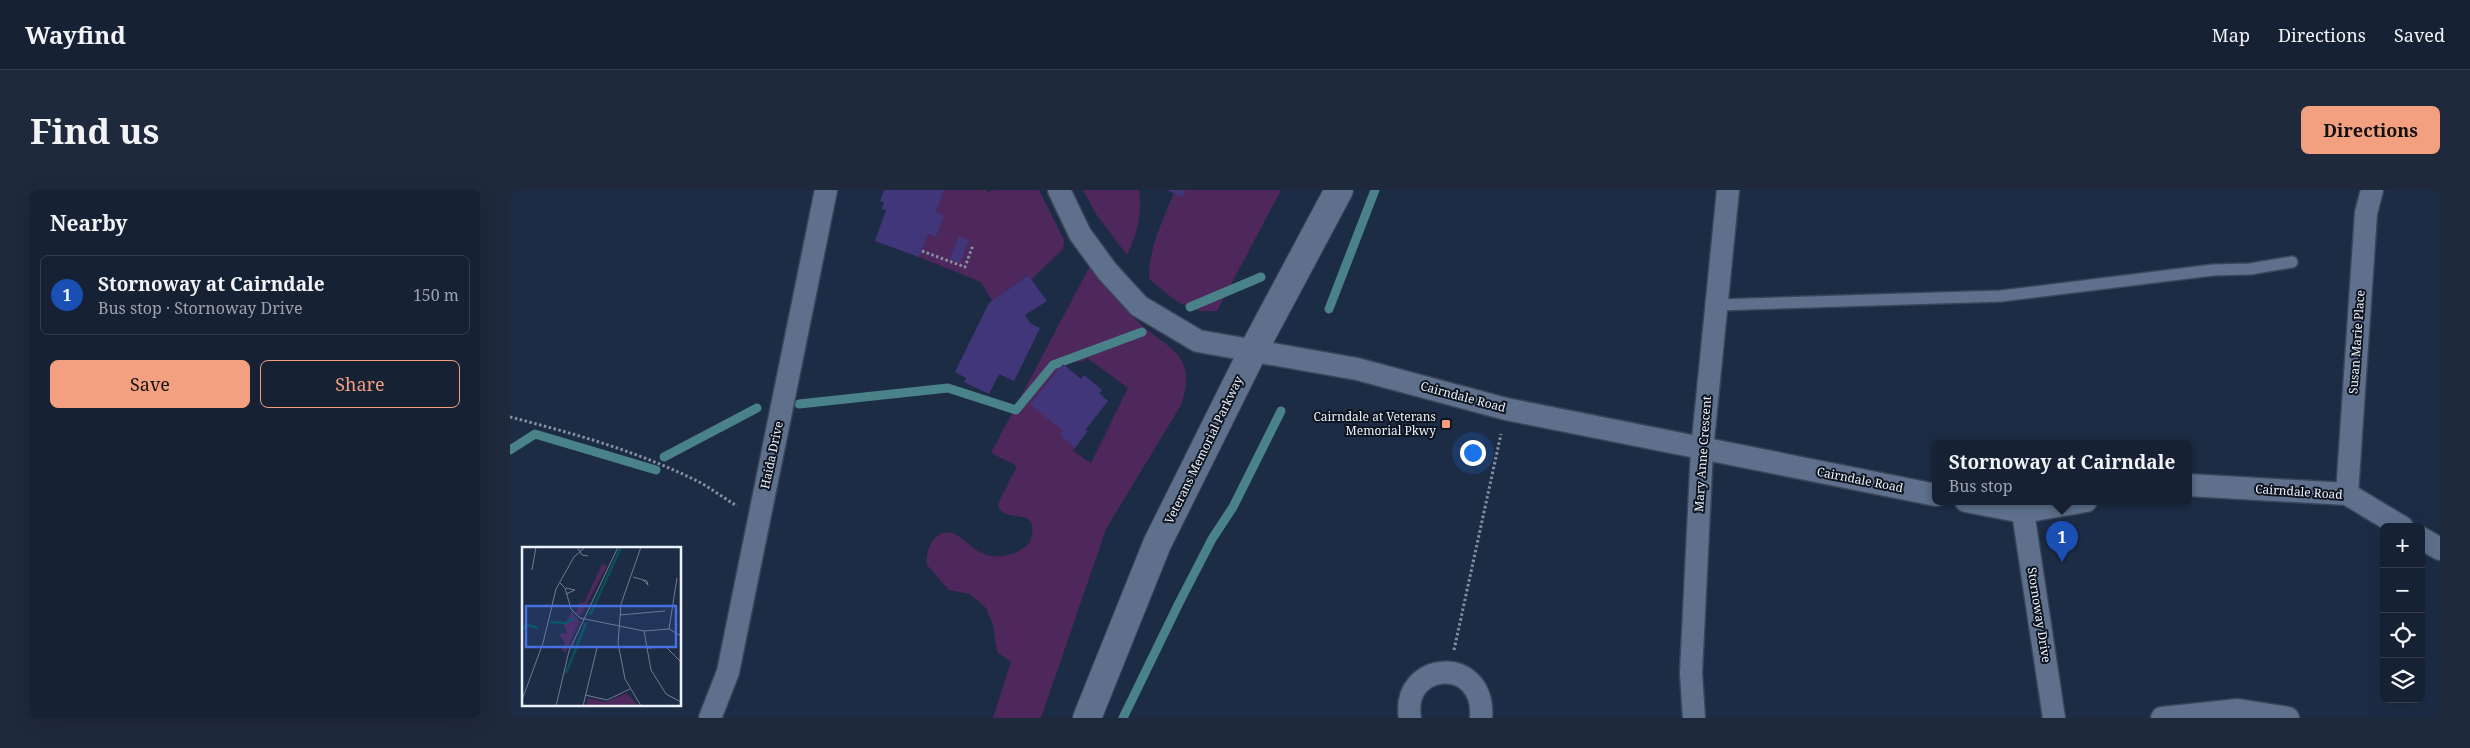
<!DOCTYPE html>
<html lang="en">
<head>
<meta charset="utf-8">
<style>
	:root { --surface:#162134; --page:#1f293c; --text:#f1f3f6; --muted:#9ea3ac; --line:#353e4f; --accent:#f2a07f }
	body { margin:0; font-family:"Noto Serif",serif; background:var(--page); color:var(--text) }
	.controls { position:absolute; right:15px; bottom:15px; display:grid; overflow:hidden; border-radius:8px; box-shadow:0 5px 20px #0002 }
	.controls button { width:45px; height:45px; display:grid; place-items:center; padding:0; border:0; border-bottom:1px solid var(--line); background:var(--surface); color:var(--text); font:25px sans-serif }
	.you { position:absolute; left:962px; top:262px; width:18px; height:18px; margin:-12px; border:4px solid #fff; border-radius:50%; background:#1a73e8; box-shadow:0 0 0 8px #1a73e833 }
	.badge { display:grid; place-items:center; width:32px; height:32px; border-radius:50%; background:var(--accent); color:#fff; font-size:16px; font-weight:700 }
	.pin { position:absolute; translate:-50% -41px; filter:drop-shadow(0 1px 2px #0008) }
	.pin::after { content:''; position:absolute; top:26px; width:18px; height:15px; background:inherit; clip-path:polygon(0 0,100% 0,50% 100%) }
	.popup { position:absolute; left:1422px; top:250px; width:260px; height:65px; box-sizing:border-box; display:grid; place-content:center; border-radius:8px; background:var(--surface); filter:drop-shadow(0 1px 4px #0005); font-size:16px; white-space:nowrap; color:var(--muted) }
	.popup b { font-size:19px; color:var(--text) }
	.popup::after { content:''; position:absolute; left:50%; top:100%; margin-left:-10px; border:10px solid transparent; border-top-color:var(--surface) }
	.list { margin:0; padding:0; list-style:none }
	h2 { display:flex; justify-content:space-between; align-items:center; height:65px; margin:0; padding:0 20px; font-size:21px }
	h2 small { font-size:16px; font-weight:400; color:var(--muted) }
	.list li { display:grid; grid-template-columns:32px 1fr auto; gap:15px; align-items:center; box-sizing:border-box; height:80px; margin:0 10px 10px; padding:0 10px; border:1px solid var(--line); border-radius:8px }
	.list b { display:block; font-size:19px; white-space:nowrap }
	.list p { margin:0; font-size:16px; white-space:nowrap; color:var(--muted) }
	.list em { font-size:16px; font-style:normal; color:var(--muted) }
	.actions { display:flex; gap:10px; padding:15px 20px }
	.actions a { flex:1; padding:11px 0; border:1px solid var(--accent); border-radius:8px; text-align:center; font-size:18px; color:var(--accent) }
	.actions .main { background:var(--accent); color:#111 }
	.icon { flex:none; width:28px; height:28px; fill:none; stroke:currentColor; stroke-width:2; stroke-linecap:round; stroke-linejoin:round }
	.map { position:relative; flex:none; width:1930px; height:528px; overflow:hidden; border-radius:8px }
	header { display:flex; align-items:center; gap:30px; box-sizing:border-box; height:70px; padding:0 25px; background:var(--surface); border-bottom:1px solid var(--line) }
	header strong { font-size:24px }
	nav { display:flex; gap:28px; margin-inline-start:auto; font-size:18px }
	.intro { display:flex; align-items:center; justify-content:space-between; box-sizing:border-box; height:120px; padding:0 30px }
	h1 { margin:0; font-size:35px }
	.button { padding:12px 22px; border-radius:8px; background:var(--accent); color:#111; font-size:18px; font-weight:700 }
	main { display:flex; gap:30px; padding:0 30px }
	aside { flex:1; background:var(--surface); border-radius:8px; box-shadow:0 5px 20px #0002 }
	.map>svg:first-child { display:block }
	.green { fill:#4e275c; fill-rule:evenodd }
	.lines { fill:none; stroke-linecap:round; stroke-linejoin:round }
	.stream { stroke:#4a8289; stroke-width:9 }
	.building { fill:#42367a }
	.lane-casing { stroke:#394558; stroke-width:14 }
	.street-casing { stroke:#394558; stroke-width:25 }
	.secondary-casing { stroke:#394558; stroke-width:30 }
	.path { stroke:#848fa0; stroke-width:3; stroke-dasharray:2.5 2.5; stroke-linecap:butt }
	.lane { stroke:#5e708c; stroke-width:11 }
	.street { stroke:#5e708c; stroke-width:22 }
	.secondary { stroke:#5e708c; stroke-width:28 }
	.poi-dot { fill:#f2a07f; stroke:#0e1520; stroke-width:2 }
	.labels { text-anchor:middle; stroke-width:4; stroke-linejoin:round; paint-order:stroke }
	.street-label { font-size:12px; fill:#ecf2fc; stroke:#0e1520 }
	.poi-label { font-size:12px; fill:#ecf2fc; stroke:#0e1520; text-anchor:end }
	.inset-river { fill:none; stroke:#055258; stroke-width:2.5 }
	.inset-road { fill:none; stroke:#707b8e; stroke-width:1 }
	.view { fill:#466fdf; fill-opacity:0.15; stroke:#466fdf; stroke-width:2.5 }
	.inset-edge { fill:none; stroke:#ecf2fc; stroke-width:2.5 }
</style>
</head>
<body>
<header>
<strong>Wayfind</strong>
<nav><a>Map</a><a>Directions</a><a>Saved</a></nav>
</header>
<div class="intro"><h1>Find us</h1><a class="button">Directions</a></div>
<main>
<aside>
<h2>Nearby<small></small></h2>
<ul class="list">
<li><span class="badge" style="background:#1a4fb4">1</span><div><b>Stornoway at Cairndale</b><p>Bus stop · Stornoway Drive</p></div><em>150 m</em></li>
</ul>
<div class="actions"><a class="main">Save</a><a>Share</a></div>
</aside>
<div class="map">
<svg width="1930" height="528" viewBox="0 0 1930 528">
	<rect width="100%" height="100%" fill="#1d2c45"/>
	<g class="green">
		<polygon points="434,0 476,0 477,2 484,0 529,0 554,50 553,59 521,90 517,85 482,111 471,92 409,67 418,44 426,47 433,26 426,22"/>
		<path d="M 573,0 L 629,0 C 633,23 627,44 617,65 L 586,24 Z"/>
		<path d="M 675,0 L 771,0 L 707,121 C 676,124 662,107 639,89 C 639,57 652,32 664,3 L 672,6 Z"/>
		<path d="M 582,72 C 594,94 607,113 626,130 C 656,159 689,162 671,215 L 596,339 L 531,528 L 483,528 L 501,472 L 487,462 L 483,435 L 476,418 L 460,404 L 439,400 L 417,375 C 415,360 425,336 445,344 C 455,349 463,360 474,364 C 490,370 509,364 520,352 C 533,312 492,337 488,314 L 507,276 L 481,263 ZM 577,168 L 618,198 L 581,273 L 563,261 L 565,258 L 550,245 L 553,241 L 553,174 L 574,171 Z"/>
	</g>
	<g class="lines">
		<g class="stream">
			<polyline points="680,117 751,87"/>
			<polyline points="819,119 865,0"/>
			<polyline points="289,214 438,198 506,220 543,175 632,142"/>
			<polyline points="0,260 25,244 146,280"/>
			<polyline points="154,267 247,218"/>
			<polyline points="613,528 669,413 702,349 723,317 771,221"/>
		</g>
	</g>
	<g class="building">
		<polygon points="374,0 434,0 426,22 434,26 426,47 418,44 409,67 365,51 376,20 372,19 374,12 370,11"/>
		<polygon points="656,0 675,0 673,7"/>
		<polygon points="449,46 459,50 450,73 440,69"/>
		<polygon points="518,85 537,111 515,125 521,134 530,138 504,191 489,184 479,204 454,192 456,188 445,182 479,113"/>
		<polygon points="553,174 571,189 574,185 592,200 589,203 598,211 575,240 578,241 565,258 550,245 553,241 520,214"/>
	</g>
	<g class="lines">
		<g class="lane-casing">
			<polyline id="lane" points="1207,115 1491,106 1703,80 1740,79 1782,72"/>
		</g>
		<g class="street-casing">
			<g id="street">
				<polyline points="549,0 570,44 597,81 629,116 688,151 847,179 996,219 1426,305"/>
				<polyline points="1678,295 1837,304 1892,337"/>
				<polyline points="1837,304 1856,23 1862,0"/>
				<polyline points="1456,311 1513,322 1576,311"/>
				<polyline points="1513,322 1544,528"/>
				<polyline points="1911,348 1930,359"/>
				<polyline points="200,528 218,482 316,0"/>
				<path d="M 900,528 C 890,471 976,464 971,528"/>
				<polyline points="1184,528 1181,483 1192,260 1218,0"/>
				<polyline points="1652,528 1728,520 1778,528"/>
			</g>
		</g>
		<g class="secondary-casing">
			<polyline id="secondary" points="577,528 647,354 743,161 829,0"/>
		</g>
		<g class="path">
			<polyline points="412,61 455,77 463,55"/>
			<path d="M 0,227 C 62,243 123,260 181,288 C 197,295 212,307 227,316"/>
			<polyline points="944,460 991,244"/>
		</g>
		<use href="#lane" class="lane"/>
		<use href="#street" class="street"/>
		<use href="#secondary" class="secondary"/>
	</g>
	<rect class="poi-dot" x="931" y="229" width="10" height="10" rx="2.5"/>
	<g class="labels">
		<g class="street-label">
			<text transform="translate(1847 152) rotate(-86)" y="4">Susan Marie Place</text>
			<text transform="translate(953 207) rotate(15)" y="4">Cairndale Road</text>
			<text transform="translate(694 260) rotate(-64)" y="4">Veterans Memorial Parkway</text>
			<text transform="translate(1193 264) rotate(-86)" y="4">Mary Anne Crescent</text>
			<text transform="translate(262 265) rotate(-78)" y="4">Haida Drive</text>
			<text transform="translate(1350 290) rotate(11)" y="4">Cairndale Road</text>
			<text transform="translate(1789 302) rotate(4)" y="4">Cairndale Road</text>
			<text transform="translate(1529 425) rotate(81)" y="4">Stornoway Drive</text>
		</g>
		<g class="poi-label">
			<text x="926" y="231">Cairndale at Veterans<tspan x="926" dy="14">Memorial Pkwy</tspan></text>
		</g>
	</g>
	<g transform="translate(12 357)">
		<rect width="159" height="159" fill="#1d2c45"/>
		<path d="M 80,17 L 85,19 L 59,68 L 57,68 L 54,66 L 58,55 L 62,56 ZM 50,64 L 57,75 L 44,105 L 40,104 L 43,96 L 37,87 L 45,86 L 42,79 ZM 105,146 L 116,159 L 64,159 L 66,151 L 84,155 Z" fill="#4e275c"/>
		<path class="inset-river" d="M 68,68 L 99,0M 28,75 L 44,76 L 53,70M 0,82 L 6,78 L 16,81M 44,126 L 64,76"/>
		<path class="inset-road" d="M 55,0 L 60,8 L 66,9M 10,23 L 14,0M 111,30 L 125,34 L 126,38 L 121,33M 38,36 L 43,41 L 49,62 L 58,71 L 122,84 L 147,82 L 159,89M 44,41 L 53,43 L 44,47M 98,68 L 143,64M 147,82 L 155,31M 122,84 L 129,123 L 144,147 L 159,155M 125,101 L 144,100 L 159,115M 63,148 L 85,153 L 108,142M 0,153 L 21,96 L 34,42 L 52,10 L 63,0M 34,159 L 47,104 L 96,0M 61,159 L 75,101M 119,159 L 103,132 L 96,96 L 99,57 L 119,0"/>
		<path class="view" d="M 4,59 L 154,59 L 154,100 L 4,100 Z"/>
		<rect width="159" height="159" class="inset-edge"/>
	</g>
</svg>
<div class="controls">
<button>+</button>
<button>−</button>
<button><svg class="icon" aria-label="locate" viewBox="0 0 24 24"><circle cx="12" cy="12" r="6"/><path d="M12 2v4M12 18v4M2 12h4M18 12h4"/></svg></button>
<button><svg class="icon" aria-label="layers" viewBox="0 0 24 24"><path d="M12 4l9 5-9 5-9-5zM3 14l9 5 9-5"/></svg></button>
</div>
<div class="you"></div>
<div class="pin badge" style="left:1552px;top:372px;background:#1a4fb4">1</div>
<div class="popup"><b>Stornoway at Cairndale</b>Bus stop</div>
</div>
</main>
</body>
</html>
